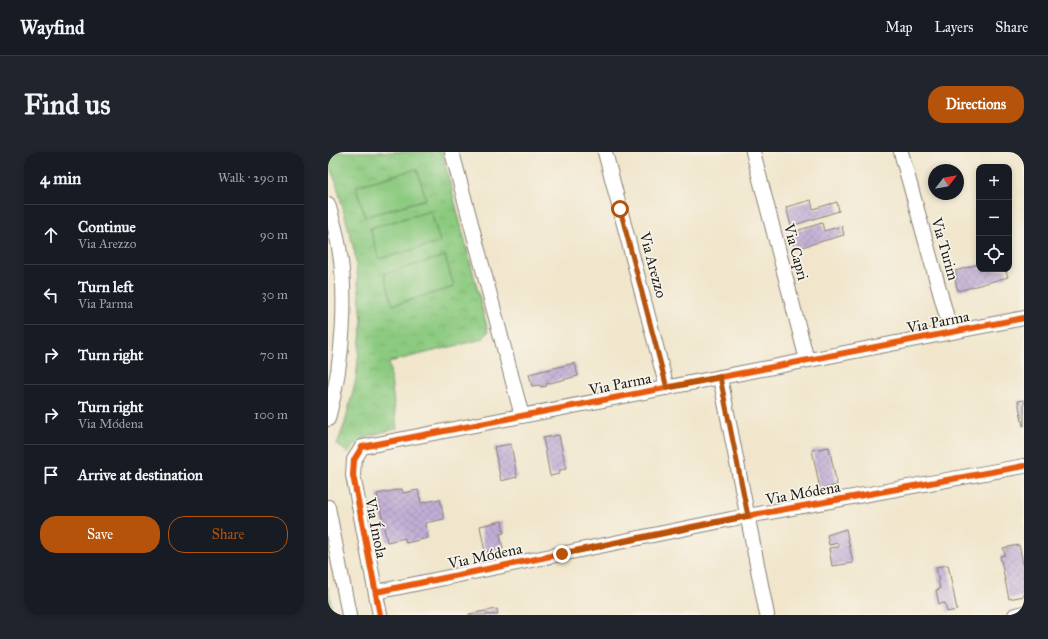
<!DOCTYPE html>
<html lang="en">
<head>
<meta charset="utf-8">
<style>
	:root { --surface:#171b24; --page:#20242c; --text:#f1f3f6; --muted:#9ea1a6; --line:#363941; --accent:#b45309 }
	body { margin:0; font-family:"IM FELL Great Primer",serif; background:var(--page); color:var(--text) }
	.controls { position:absolute; right:12px; top:12px; display:grid; overflow:hidden; border-radius:8px; box-shadow:0 2px 6px #0003 }
	.controls button { width:36px; height:36px; display:grid; place-items:center; padding:0; border:0; border-bottom:1px solid var(--line); background:var(--surface); color:var(--text); font:20px sans-serif }
	.compass { position:absolute; left:600px; top:12px; width:36px; height:36px; border-radius:50%; background:var(--surface); box-shadow:0 2px 6px #0003; rotate:59deg }
	.stop { position:absolute; width:12px; height:12px; margin:-9px; border:3px solid #b45309; border-radius:50%; background:#fff }
	.stop.end { background:#b45309; border-color:#fff; box-shadow:0 1px 4px #0008 }
	.list { margin:0; padding:0; list-style:none }
	h2 { display:flex; justify-content:space-between; align-items:center; height:52px; margin:0; padding:0 16px; font-size:17px }
	h2 small { font-size:13px; font-weight:400; color:var(--muted) }
	.list li { display:grid; grid-template-columns:26px 1fr auto; gap:12px; align-items:center; box-sizing:border-box; height:60px; padding:0 16px; border-top:1px solid var(--line) }
	.list b { display:block; font-size:15px; white-space:nowrap }
	.list p { margin:0; font-size:13px; white-space:nowrap; color:var(--muted) }
	.list em { font-size:13px; font-style:normal; color:var(--muted) }
	.actions { display:flex; gap:8px; padding:12px 16px }
	.actions a { flex:1; padding:9px 0; border:1px solid var(--accent); border-radius:16px; text-align:center; font-size:14px; color:var(--accent) }
	.actions .main { background:var(--accent); color:#fff }
	.icon { flex:none; width:22px; height:22px; fill:none; stroke:currentColor; stroke-width:2; stroke-linecap:round; stroke-linejoin:round }
	.map { position:relative; flex:none; width:696px; height:463px; overflow:hidden; border-radius:16px }
	header { display:flex; align-items:center; gap:24px; box-sizing:border-box; height:56px; padding:0 20px; background:var(--surface); border-bottom:1px solid var(--line) }
	header strong { font-size:19px }
	nav { display:flex; gap:22px; margin-inline-start:auto; font-size:14px }
	.intro { display:flex; align-items:center; justify-content:space-between; box-sizing:border-box; height:96px; padding:0 24px }
	h1 { margin:0; font-size:28px }
	.button { padding:10px 18px; border-radius:16px; background:var(--accent); color:#fff; font-size:14px; font-weight:700 }
	main { display:flex; gap:24px; padding:0 24px }
	aside { flex:1; background:var(--surface); border-radius:16px; box-shadow:0 2px 6px #0003 }
	.map>svg:first-child { display:block }
	.grass { fill:url(#grass-dots); stroke:#54734e }
	.park { fill:url(#park-crowns); stroke:#54734e }
	.pitch { fill:#8cca80; stroke:#54734e }
	.building { fill:url(#building-cross-hatch) }
	.lines { fill:none; stroke-linecap:round; stroke-linejoin:round }
	.minor-casing { stroke:#868174; stroke-width:16 }
	.minor { stroke:#fff; stroke-width:14 }
	.cycleway-casing { stroke:#f7f3e8; stroke-width:8 }
	.cycleway { stroke:#e8590c; stroke-width:6 }
	.route { stroke:#b45309; stroke-width:5 }
	.labels { text-anchor:middle; stroke-width:3.5; stroke-linejoin:round; paint-order:stroke }
	.street-label { font-size:15px; fill:#1c1c1c; stroke:#f7f3e8 }
</style>
</head>
<body>
<header>
<strong>Wayfind</strong>
<nav><a>Map</a><a>Layers</a><a>Share</a></nav>
</header>
<div class="intro"><h1>Find us</h1><a class="button">Directions</a></div>
<main>
<aside>
<h2>4 min<small>Walk · 290 m</small></h2>
<ul class="list">
<li><svg class="icon" aria-label="ahead" viewBox="0 0 24 24"><path d="M12 20V5M6 11l6-6 6 6"/></svg><div><b>Continue</b><p>Via Arezzo</p></div><em>90 m</em></li>
<li><svg class="icon" aria-label="left" viewBox="0 0 24 24"><path d="M17 20v-9H6M10 6l-5 5 5 5"/></svg><div><b>Turn left</b><p>Via Parma</p></div><em>30 m</em></li>
<li><svg class="icon" aria-label="right" viewBox="0 0 24 24"><path d="M7 20v-9h11M14 6l5 5-5 5"/></svg><div><b>Turn right</b></div><em>70 m</em></li>
<li><svg class="icon" aria-label="right" viewBox="0 0 24 24"><path d="M7 20v-9h11M14 6l5 5-5 5"/></svg><div><b>Turn right</b><p>Via Módena</p></div><em>100 m</em></li>
<li><svg class="icon" aria-label="arrive" viewBox="0 0 24 24"><path d="M6 21V4h12l-3 4 3 4H6"/></svg><div><b>Arrive at destination</b></div></li>
</ul>
<div class="actions"><a class="main">Save</a><a>Share</a></div>
</aside>
<div class="map">
<svg width="696" height="463" viewBox="0 0 696 463">
	<defs>
		<pattern id="grass-dots" width="8" height="8" patternUnits="userSpaceOnUse"><rect width="8" height="8" fill="#8cca80"/><path d="M2 2h.1M6 6h.1" fill="none" stroke="#78ad6e" stroke-width="1.8" stroke-linecap="round"/></pattern>
		<pattern id="park-crowns" width="20" height="18" patternUnits="userSpaceOnUse"><rect width="20" height="18" fill="#8cca80"/><path d="M2 6a3 3 0 1 1 6 0M12 15a3 3 0 1 1 6 0" fill="none" stroke="#78ad6e"/></pattern>
		<pattern id="building-cross-hatch" width="8" height="8" patternUnits="userSpaceOnUse"><rect width="8" height="8" fill="#c1add5"/><path d="M0 0l8 8M0 8l8-8" fill="none" stroke="#a594b6"/></pattern>
	</defs>
	<rect width="100%" height="100%" fill="#f7f3e8"/>
	<filter id="ink" filterUnits="userSpaceOnUse"><feTurbulence type="fractalNoise" baseFrequency=".025" numOctaves="2"/><feDisplacementMap in="SourceGraphic" scale="8" xChannelSelector="R" yChannelSelector="G"/><feConvolveMatrix kernelMatrix="1 2 1 2 8 2 1 2 1" color-interpolation-filters="sRGB"/></filter>
	<filter id="wash" filterUnits="userSpaceOnUse"><feTurbulence type="fractalNoise" baseFrequency=".012" numOctaves="4" result="noise"/><feDisplacementMap in="SourceGraphic" scale="16" xChannelSelector="R" yChannelSelector="G"/><feGaussianBlur stdDeviation="0.9" result="paint"/><feColorMatrix in="noise" values="0 0 0 0 0 0 0 0 0 0 0 0 0 0 0 0 0 1.4 0 .05"/><feComposite in="paint" operator="in"/></filter>
	<g filter="url(#wash)">
		<rect width="100%" height="100%" fill="#f1e6cc"/>
		<polygon class="grass" points="0,435 5,463 0,463"/>
		<path class="park" d="M 0,0 L 114,0 L 160,179 L 155,187 L 61,210 L 69,277 C 49,281 33,284 20,301 L 9,292 L 17,271 L 28,227 L 34,168 L 27,102 L 8,30 L 0,12 Z"/>
		<g class="pitch">
			<polygon points="89,17 98,47 37,65 28,34"/>
			<polygon points="103,59 112,90 51,107 42,76"/>
			<polygon points="117,104 126,135 65,153 56,122"/>
		</g>
		<g id="blocks">
			<g class="building">
				<polygon points="483,48 485,57 509,50 511,59 463,74 458,55"/>
				<polygon points="494,71 496,79 514,74 516,83 467,97 465,90 468,90 465,80"/>
				<polygon points="651,112 651,117 677,117 680,125 630,139 627,128 629,127 627,119"/>
				<polygon points="247,211 250,224 218,232 219,234 213,235 212,233 204,234 201,222"/>
				<polygon points="696,248 696,274 695,274 690,249"/>
				<polygon points="231,283 238,317 232,318 231,322 222,324 215,286"/>
				<polygon points="183,292 189,325 173,329 166,295"/>
				<polygon points="501,295 509,333 492,337 484,298"/>
				<polygon points="74,337 75,341 90,338 93,351 112,347 116,367 97,371 100,386 78,391 77,386 59,390 49,342"/>
				<polygon points="174,369 176,381 172,382 175,397 157,400 152,374"/>
				<polygon points="518,377 525,411 504,414 501,396 511,395 510,391 501,393 499,383"/>
				<polygon points="691,393 696,416 696,444 681,447 672,404 677,403 675,396"/>
				<polygon points="620,413 629,458 619,460 617,451 611,452 608,438 612,437 608,415"/>
				<polygon points="169,457 170,463 141,463 141,462"/>
			</g>
		</g>
	</g>
	<g filter="url(#ink)">
		<use href="#blocks" fill-opacity="0" stroke="#868174" stroke-width="1"/>
		<g class="lines">
			<g class="minor-casing">
				<g id="minor">
					<polyline points="124,0 194,264"/>
					<polyline points="277,0 339,236"/>
					<polyline points="425,0 479,208"/>
					<polyline points="573,0 623,180"/>
					<path d="M 0,52 C 3,63 7,74 9,85 C 21,141 15,211 0,267"/>
					<polyline points="392,225 439,463"/>
					<polyline points="0,355 21,463"/>
					<polyline points="48,440 403,367 696,314"/>
					<polyline points="52,463 25,323 26,308 34,295 696,166"/>
					<polyline points="687,463 696,461"/>
				</g>
			</g>
			<use href="#minor" class="minor"/>
			<g class="cycleway-casing">
				<g id="cycleway">
					<polyline points="48,440 403,367 696,314"/>
					<polyline points="52,463 25,323 26,308 34,295 696,166"/>
				</g>
			</g>
			<use href="#cycleway" class="cycleway"/>
		</g>
	</g>
	<g class="lines" filter="url(#ink)">
		<polyline class="route" points="234,402 420,364 392,225 339,236 292,57"/>
	</g>
	<g class="labels">
		<g class="street-label">
			<text transform="translate(617 97) rotate(74)" y="5">Via Turim</text>
			<text transform="translate(468 100) rotate(75)" y="5">Via Capri</text>
			<text transform="translate(325 113) rotate(75)" y="5">Via Arezzo</text>
			<text transform="translate(610 170) rotate(-11)" y="5">Via Parma</text>
			<text transform="translate(292 232) rotate(-11)" y="5">Via Parma</text>
			<text transform="translate(475 341) rotate(-10)" y="5">Via Módena</text>
			<text transform="translate(48 376) rotate(79)" y="5">Via Ímola</text>
			<text transform="translate(157 404) rotate(-12)" y="5">Via Módena</text>
		</g>
	</g>
</svg>
<div class="controls">
<button>+</button>
<button>−</button>
<button><svg class="icon" aria-label="locate" viewBox="0 0 24 24"><circle cx="12" cy="12" r="6"/><path d="M12 2v4M12 18v4M2 12h4M18 12h4"/></svg></button>
</div>
<svg class="compass" viewBox="-18 -18 36 36"><path d="M0-13l5 13h-10z" fill="#e53935"/><path d="M0 13l5-13h-10z" fill="#9ea1a6"/></svg>
<div class="stop" style="left:292px;top:57px"></div>
<div class="stop end" style="left:234px;top:402px"></div>
</div>
</main>
</body>
</html>
